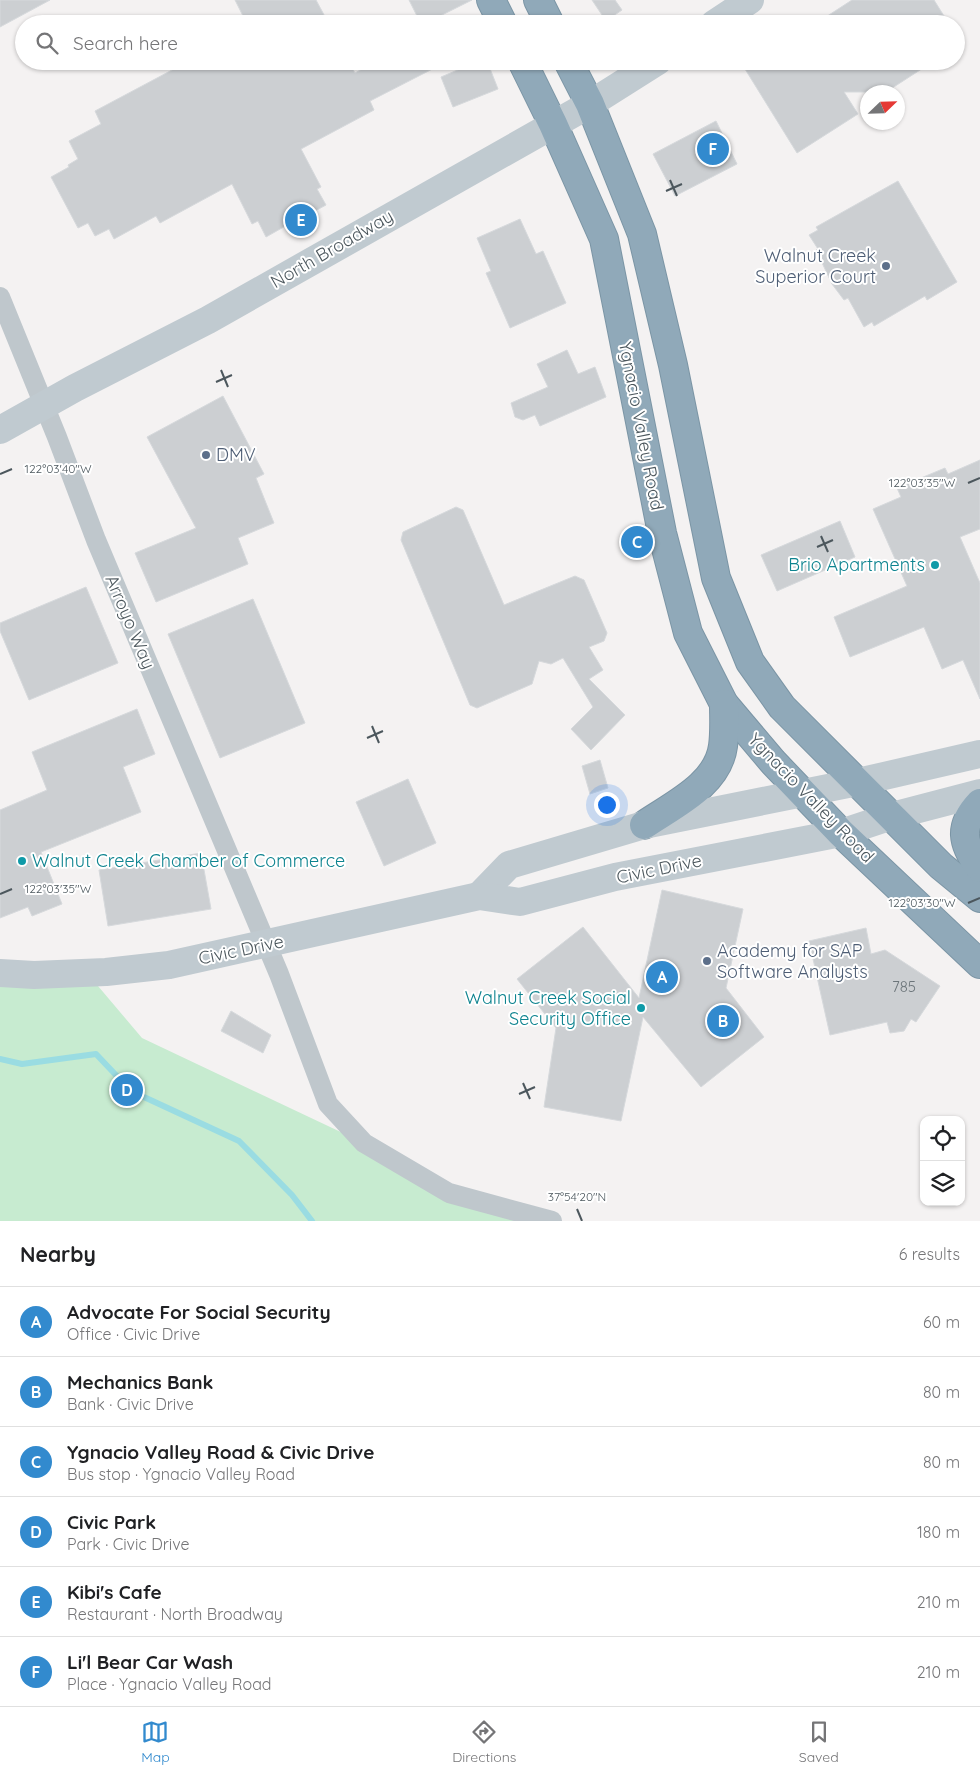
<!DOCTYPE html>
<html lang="en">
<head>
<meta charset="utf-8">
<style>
	:root { --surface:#fff; --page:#f2f2f2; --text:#202124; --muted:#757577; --line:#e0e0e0; --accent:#328ace }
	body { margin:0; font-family:Quicksand,sans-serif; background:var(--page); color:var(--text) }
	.controls { position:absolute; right:15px; bottom:15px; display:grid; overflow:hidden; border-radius:10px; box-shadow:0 1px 4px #0004 }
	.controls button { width:45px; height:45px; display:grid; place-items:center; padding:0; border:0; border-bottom:1px solid var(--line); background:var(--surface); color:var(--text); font:25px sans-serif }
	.compass { position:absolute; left:860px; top:85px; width:45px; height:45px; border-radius:50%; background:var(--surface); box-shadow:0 1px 4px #0004; rotate:67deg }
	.you { position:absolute; left:606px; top:804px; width:18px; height:18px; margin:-12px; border:4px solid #fff; border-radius:50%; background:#1a73e8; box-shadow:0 0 0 8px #1a73e833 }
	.badge { display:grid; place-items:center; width:32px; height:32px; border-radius:50%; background:var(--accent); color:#fff; font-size:16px; font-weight:700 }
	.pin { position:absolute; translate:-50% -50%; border:2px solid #fff; box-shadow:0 1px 5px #0006 }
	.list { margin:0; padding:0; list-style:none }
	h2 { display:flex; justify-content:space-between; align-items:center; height:65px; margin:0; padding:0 20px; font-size:21px }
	h2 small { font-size:16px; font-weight:400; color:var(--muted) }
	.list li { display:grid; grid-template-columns:32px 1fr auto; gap:15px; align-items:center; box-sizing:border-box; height:70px; padding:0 20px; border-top:1px solid var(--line) }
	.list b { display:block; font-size:19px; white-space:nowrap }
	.list p { margin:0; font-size:16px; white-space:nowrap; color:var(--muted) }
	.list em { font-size:16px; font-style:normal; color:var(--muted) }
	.icon { flex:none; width:28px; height:28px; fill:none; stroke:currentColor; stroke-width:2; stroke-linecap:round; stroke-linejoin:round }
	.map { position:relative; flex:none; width:980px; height:1221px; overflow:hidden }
	.search { position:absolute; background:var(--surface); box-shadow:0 1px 4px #0004; left:15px; right:15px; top:15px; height:55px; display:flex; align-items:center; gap:12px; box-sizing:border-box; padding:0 18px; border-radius:28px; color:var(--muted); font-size:19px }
	.sheet { height:485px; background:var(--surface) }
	nav { display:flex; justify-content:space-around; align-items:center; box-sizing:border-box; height:70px; border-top:1px solid var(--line); background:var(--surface); font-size:14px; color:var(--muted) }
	nav a { display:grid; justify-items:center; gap:2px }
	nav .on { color:var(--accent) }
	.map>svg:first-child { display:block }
	.green { fill:#c7ebd0 }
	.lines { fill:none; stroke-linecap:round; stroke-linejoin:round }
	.stream { stroke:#9adce2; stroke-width:6 }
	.building { fill:#cccfd2; stroke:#d6d9dc }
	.highway-casing { stroke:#7b95a5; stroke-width:30 }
	.street { stroke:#bfc7cc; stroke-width:20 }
	.secondary { stroke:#c0cad0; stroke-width:28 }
	.highway { stroke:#90a9b9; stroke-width:28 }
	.ticks { fill:none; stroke:#4c575d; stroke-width:2 }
	.service-dot { fill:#5c6f8a; stroke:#fff; stroke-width:2 }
	.culture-dot { fill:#0f9aa8; stroke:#fff; stroke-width:2 }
	.labels { text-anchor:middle; stroke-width:4; stroke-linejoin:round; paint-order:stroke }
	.number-label { font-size:15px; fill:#6c757a }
	.street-label { font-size:18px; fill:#4c575d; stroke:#fff }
	.service-label { font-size:18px; fill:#4e5e75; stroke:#fff; text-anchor:start }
	.culture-label { font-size:18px; fill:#0d838f; stroke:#fff; text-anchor:end }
	.ticks-label { font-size:12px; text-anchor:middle; fill:#4c575d; stroke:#fff; stroke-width:4; stroke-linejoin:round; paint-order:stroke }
</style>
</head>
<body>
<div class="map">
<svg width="980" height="1221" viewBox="0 0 980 1221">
	<rect width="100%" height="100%" fill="#f4f2f2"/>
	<polygon class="green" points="0,973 87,973 142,1038 364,1143 449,1193 552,1221 0,1221"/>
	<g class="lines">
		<polyline class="stream" points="0,1059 22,1064 96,1054 131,1091 239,1141 292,1195 312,1221"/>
	</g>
	<g class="building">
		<polygon points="0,0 50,0 0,27"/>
		<polygon points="235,0 316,0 329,24 247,24"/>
		<polygon points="409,0 472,0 424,24 421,24"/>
		<polygon points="592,0 615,0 622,10 606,21"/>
		<polygon points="852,0 934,0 949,24 815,24"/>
		<polygon points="189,61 348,61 355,73 376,61 448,61 370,101 374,110 301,149 321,187 317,189 326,205 304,217 306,221 291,229 289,224 266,237 258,221 252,224 232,184 160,223 156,216 114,239 109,229 95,236 88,223 78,228 51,177 69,167 68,165 78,159 69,141 101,124 95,111"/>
		<polygon points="479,61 487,61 498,89 453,107 441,77"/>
		<polygon points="740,61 934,61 886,92 844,92 858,114 797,153"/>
		<polygon points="716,121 737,164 675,196 653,154"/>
		<polygon points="898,181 957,282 927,300 925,296 874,326 872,322 864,327 848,298 844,300 832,284 816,250 818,249 809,235 818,230 816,227"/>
		<polygon points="520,219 536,254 543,251 566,303 510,328 486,273 491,271 477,238"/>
		<polygon points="567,350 578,374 595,367 606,397 540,426 535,415 523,420 515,417 511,403 548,387 537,364"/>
		<polygon points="223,396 264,474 256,478 274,523 238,538 248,564 156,602 135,553 196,528 147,437"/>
		<polygon points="980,460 980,529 960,537 980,583 980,699 963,660 942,669 924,627 850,657 834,617 907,586 873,509 901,497 897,488 945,468 948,474"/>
		<polygon points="456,507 463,510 504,605 575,576 584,580 607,633 604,641 589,647 603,670 589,679 625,715 591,750 571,729 593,707 563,658 551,664 539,661 532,684 477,708 470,705 401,540 403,532"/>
		<polygon points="840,521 855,557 777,591 761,555"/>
		<polygon points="86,587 118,663 29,700 0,631 0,623"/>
		<polygon points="253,599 305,723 220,758 168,634"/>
		<polygon points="137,709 155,754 123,767 141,812 41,852 62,904 32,916 28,907 0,918 0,810 47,790 32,752"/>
		<polygon points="600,760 608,788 590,794 582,766"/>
		<polygon points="408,779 436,843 384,866 356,802"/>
		<polygon points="201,853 211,909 108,926 99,870"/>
		<polygon points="662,890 743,909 726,988 764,1037 701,1087 643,1017 621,1121 544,1107 556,1028 517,979 583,927 639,998"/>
		<polygon points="866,928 871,954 885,950 940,986 916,1022 911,1019 904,1031 890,1033 887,1022 830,1035 809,941"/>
		<polygon points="231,1011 271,1035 263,1053 221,1031"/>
	</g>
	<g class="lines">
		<g class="highway-casing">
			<g id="highway">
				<polyline points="491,0 503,24"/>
				<polyline points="538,0 550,24"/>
				<polyline points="522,61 553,124 604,239 662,533 688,633 724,704 773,762 841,833 980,964"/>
				<polyline points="568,61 590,104 642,234 673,365 716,578 750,662 782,707 941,866 980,898"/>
				<path d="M 980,803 C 958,826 962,844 980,868"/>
				<path d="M 644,825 C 673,805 718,785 723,746 C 725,732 724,717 724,704"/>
			</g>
		</g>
		<polyline class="street" points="0,297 57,437 96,540 279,974 328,1104 364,1143 449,1193 552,1221"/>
		<g class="secondary">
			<polyline points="714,24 750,0"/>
			<polyline points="0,430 75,388 208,320 590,104 658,61"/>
			<polyline points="479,896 509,865 644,825 858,782 980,754"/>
			<polyline points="0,973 34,975 106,972 169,965 479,896 520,902 615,877 841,833 892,816 980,793"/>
		</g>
		<use href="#highway" class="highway"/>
	</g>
	<path class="ticks" d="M 670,180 L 677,196M 666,191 L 682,184M 221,370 L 228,387M 216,382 L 232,375M 0,474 L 12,469M 968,483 L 980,478M 821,536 L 828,552M 817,547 L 833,540M 372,726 L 379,743M 367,738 L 383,731M 0,894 L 12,889M 968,903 L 980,898M 523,1083 L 530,1099M 519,1094 L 535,1087M 577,1209 L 582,1221"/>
	<g class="service-dot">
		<circle cx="886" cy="266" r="5"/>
		<circle cx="206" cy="455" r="5"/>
		<circle cx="707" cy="961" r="5"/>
	</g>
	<g class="culture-dot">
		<circle cx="935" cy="565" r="5"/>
		<circle cx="22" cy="861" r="5"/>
		<circle cx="641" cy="1008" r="5"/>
	</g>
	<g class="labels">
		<g class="number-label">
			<text x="904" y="992">785</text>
		</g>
		<g class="street-label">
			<text transform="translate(332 249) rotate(-30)" y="6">North Broadway</text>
			<text transform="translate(641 426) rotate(79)" y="6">Ygnacio Valley Road</text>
			<text transform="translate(130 622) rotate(67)" y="6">Arroyo Way</text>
			<text transform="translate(811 798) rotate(46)" y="6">Ygnacio Valley Road</text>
			<text transform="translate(659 869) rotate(-12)" y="6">Civic Drive</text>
			<text transform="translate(241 950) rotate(-12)" y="6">Civic Drive</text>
		</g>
		<g class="service-label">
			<text x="876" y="262" text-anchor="end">Walnut Creek<tspan x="876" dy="21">Superior Court</tspan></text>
			<text x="216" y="461">DMV</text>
			<text x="717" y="957">Academy for SAP<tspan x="717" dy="21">Software Analysts</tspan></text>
		</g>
		<g class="culture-label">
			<text x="925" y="571">Brio Apartments</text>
			<text x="32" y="867" text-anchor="start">Walnut Creek Chamber of Commerce</text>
			<text x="631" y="1004">Walnut Creek Social<tspan x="631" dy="21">Security Office</tspan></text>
		</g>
	</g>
	<g class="ticks-label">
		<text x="58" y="473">122°03'40"W</text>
		<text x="922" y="487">122°03'35"W</text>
		<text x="58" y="893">122°03'35"W</text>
		<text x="922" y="907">122°03'30"W</text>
		<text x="577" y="1201">37°54'20"N</text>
	</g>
</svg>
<div class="controls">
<button><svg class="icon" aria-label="locate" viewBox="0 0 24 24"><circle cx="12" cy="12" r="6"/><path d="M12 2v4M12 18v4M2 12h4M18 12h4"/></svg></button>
<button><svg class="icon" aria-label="layers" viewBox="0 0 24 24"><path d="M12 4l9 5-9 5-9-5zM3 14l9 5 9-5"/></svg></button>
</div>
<svg class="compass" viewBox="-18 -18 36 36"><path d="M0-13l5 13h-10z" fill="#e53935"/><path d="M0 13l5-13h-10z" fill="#757577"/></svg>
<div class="you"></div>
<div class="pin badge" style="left:662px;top:977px">A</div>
<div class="pin badge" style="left:723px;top:1021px">B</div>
<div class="pin badge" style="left:637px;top:542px">C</div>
<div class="pin badge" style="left:127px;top:1090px">D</div>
<div class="pin badge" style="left:301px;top:220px">E</div>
<div class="pin badge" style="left:713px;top:149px">F</div>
<div class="search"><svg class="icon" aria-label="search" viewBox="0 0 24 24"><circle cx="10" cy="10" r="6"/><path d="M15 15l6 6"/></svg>Search here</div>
</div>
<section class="sheet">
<h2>Nearby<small>6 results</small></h2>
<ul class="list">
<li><span class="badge">A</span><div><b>Advocate For Social Security</b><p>Office · Civic Drive</p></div><em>60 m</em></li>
<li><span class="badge">B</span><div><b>Mechanics Bank</b><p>Bank · Civic Drive</p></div><em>80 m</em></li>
<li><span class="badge">C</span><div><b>Ygnacio Valley Road &amp; Civic Drive</b><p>Bus stop · Ygnacio Valley Road</p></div><em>80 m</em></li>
<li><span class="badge">D</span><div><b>Civic Park</b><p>Park · Civic Drive</p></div><em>180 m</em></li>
<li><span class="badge">E</span><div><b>Kibi's Cafe</b><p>Restaurant · North Broadway</p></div><em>210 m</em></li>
<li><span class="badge">F</span><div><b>Li'l Bear Car Wash</b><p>Place · Ygnacio Valley Road</p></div><em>210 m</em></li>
</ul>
</section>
<nav>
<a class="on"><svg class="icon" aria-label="map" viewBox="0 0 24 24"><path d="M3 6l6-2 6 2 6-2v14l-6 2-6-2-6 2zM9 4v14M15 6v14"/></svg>Map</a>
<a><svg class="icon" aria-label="directions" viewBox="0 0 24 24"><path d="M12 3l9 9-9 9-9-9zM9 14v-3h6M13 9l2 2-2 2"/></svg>Directions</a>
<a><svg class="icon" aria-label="saved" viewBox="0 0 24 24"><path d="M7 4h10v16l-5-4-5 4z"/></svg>Saved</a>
</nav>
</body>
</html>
